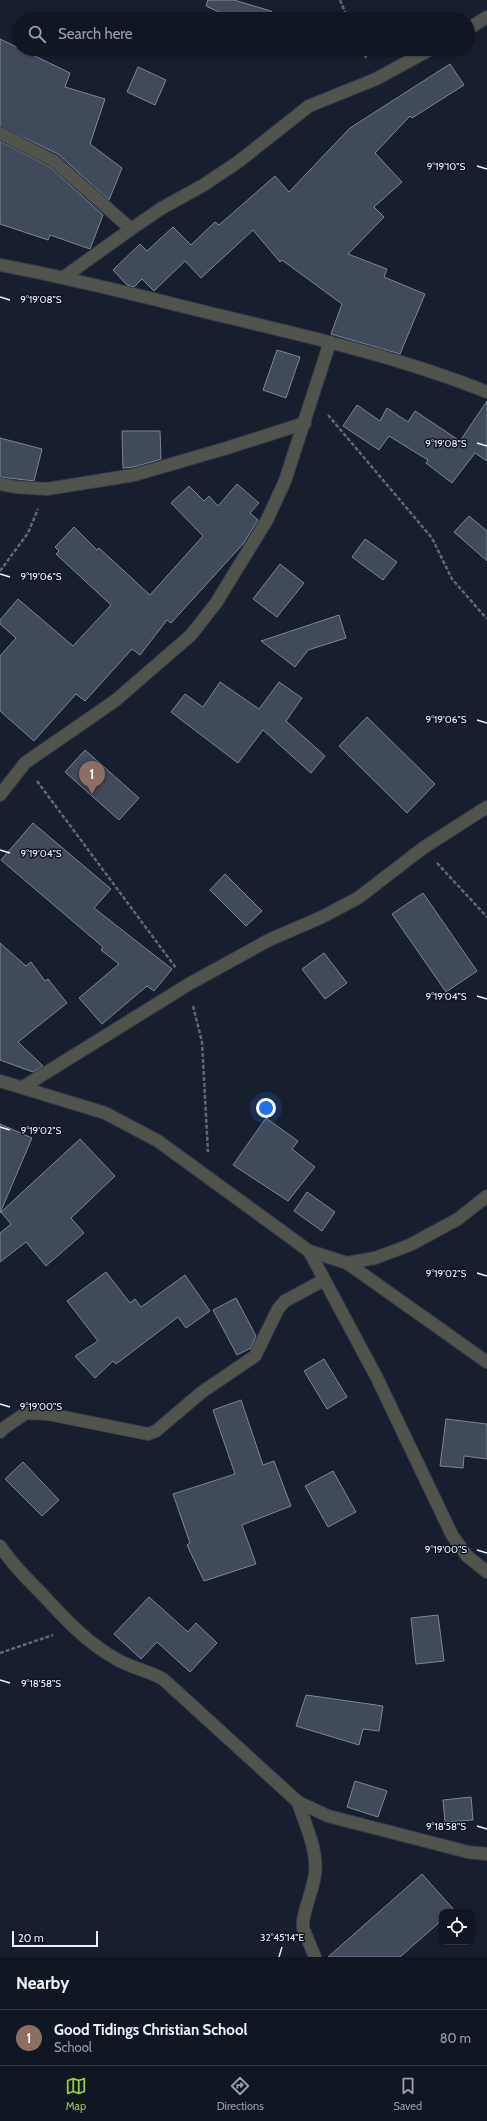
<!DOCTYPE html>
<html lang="en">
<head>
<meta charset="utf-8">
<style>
	:root { --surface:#111722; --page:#1e242f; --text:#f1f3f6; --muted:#9c9fa5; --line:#303640; --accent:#95cc3b }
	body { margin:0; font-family:Cabin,sans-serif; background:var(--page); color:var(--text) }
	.controls { position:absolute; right:12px; bottom:12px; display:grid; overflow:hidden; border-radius:8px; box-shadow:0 1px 3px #0004 }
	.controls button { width:36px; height:36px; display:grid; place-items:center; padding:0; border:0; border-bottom:1px solid var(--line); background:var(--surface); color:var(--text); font:20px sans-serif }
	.scale { position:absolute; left:12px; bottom:10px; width:86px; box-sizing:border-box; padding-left:4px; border:2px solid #ecf2fc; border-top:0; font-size:11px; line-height:14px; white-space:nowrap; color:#ecf2fc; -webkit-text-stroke:3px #0e1624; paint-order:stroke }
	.you { position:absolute; left:266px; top:1108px; width:14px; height:14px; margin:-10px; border:3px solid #fff; border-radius:50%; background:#1a73e8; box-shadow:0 0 0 6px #1a73e833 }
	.badge { display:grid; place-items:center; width:26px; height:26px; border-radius:50%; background:var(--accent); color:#fff; font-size:13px; font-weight:700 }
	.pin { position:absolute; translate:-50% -33px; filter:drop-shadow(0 1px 2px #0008) }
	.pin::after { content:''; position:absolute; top:21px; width:14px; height:12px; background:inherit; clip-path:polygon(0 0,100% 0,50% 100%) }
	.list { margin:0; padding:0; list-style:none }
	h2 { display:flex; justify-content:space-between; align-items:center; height:52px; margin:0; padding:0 16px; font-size:17px }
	h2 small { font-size:13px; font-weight:400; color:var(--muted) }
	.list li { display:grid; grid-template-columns:26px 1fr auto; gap:12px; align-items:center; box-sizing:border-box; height:56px; padding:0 16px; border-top:1px solid var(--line) }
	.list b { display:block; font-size:15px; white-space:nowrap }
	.list p { margin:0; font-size:13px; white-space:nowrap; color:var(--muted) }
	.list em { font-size:13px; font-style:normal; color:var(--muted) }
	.icon { flex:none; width:22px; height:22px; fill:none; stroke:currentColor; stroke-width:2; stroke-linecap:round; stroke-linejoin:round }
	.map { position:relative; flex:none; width:487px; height:1957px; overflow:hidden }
	.search { position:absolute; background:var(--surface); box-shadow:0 1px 3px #0004; left:12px; right:12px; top:12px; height:44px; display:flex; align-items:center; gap:10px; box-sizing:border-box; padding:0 14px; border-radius:22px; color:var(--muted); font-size:15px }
	.sheet { height:108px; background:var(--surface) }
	nav { display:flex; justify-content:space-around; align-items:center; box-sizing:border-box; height:56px; border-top:1px solid var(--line); background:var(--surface); font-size:11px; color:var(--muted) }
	nav a { display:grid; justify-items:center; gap:2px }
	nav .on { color:var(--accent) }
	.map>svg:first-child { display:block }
	.building { fill:#404a5a; stroke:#7b8698 }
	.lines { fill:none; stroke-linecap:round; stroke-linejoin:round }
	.street-casing { stroke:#353d4b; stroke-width:14 }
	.path { stroke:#616875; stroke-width:2.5; stroke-dasharray:4 2; stroke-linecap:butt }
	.street { stroke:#50544c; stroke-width:12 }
	.ticks { fill:none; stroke:#ecf2fc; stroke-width:1.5 }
	.ticks-label { font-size:10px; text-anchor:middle; fill:#ecf2fc; stroke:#0e1624; stroke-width:3; stroke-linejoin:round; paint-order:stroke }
</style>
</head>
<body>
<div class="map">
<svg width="487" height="1957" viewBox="0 0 487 1957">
	<rect width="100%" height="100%" fill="#171f2e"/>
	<g class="building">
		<polygon points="208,0 234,0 271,11 280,19 234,19 206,6"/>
		<polygon points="0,39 70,73 65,87 105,99 90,144 122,168 109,200 58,154 0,126"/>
		<polygon points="450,64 464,85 412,118 410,116 375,153 402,182 374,207 384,217 348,254 387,269 384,277 425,294 400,354 331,334 342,304 282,260 280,262 253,230 201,278 185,261 154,291 142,279 134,287 127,285 113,270 140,244 147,251 173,227 191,245 215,222 219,225 275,176 289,192 350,128"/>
		<polygon points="138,67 166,80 155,105 127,92"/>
		<polygon points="0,141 50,167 103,215 90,249 50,235 48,240 0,224"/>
		<polygon points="277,350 300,357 286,398 263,390"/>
		<polygon points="487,401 487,461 475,453 452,483 426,463 428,460 389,436 379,450 343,426 357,405 380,421 387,408 408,422 415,411 460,441"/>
		<polygon points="122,431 160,431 161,459 134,467 123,468"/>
		<polygon points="0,438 42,449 34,481 0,477"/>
		<polygon points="237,484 259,503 250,513 258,520 243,544 171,623 167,620 140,655 132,649 85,701 76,694 34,741 0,711 0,656 16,638 0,624 0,620 18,599 73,646 111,605 56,554 59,551 55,547 74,527 97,550 99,548 150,595 203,536 171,503 189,486 204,501 209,496 218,506"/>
		<polygon points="469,516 487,531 487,561 454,532"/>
		<polygon points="365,539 397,562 383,580 352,557"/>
		<polygon points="280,564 304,583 277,617 253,599"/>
		<polygon points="339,615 346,638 308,650 295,667 261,641"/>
		<polygon points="220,682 259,709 279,682 302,698 286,721 325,756 311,773 263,730 238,763 171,712 185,694 203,707"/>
		<polygon points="367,717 435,784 407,813 339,746"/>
		<polygon points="85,750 139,798 119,820 65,772"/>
		<polygon points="33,823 111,889 94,908 172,969 154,991 147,986 102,1024 79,998 119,964 101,950 103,947 1,860"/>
		<polygon points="225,874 262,911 246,926 210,890"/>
		<polygon points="423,893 477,971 446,992 392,914"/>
		<polygon points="0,943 26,966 31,962 45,981 48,979 67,1003 18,1042 43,1066 33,1072 0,1060"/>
		<polygon points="324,953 347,983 325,999 302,969"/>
		<polygon points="266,1118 298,1141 292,1149 315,1167 288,1201 233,1165"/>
		<polygon points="0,1124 32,1138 0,1213"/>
		<polygon points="80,1139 115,1176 71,1218 84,1233 46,1266 26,1242 0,1262 0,1233 11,1224 1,1212"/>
		<polygon points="307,1192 335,1212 322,1231 294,1211"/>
		<polygon points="106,1272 130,1303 135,1299 141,1307 185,1275 210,1311 186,1328 178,1317 116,1364 113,1361 95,1378 75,1356 98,1341 67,1301"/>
		<polygon points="236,1298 256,1336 251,1348 237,1355 213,1310"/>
		<polygon points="324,1359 347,1397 327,1409 304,1371"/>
		<polygon points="241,1400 263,1465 274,1461 291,1506 242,1525 256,1564 204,1581 187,1545 190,1543 173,1494 235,1474 213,1410"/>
		<polygon points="446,1419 487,1424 487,1459 464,1456 463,1468 440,1466"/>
		<polygon points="23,1462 59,1500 42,1516 5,1479"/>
		<polygon points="333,1471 356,1512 328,1527 305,1486"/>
		<polygon points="149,1597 188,1632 196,1623 217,1643 190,1672 157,1642 141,1659 114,1634"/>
		<polygon points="438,1615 444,1661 416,1664 411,1618"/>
		<polygon points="306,1695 383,1706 379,1731 363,1729 359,1745 296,1726"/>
		<polygon points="355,1781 387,1791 378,1817 347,1807"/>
		<polygon points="471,1797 473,1820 445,1822 443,1800"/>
		<polygon points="422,1874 456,1912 442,1912 442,1920 400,1957 328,1957"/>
	</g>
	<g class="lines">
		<g class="street-casing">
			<g id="street">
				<polyline points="468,29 487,17"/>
				<polyline points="0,133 54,161 131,229"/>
				<path d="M 0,265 C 75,279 148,298 222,316 C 311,337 402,358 487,392"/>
				<polyline points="64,277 131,229 162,208 202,186 238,162 309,106 376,79 431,49"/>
				<polyline points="0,484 15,487 47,489 134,475 227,448 305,423"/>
				<polyline points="0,795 25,763 116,700 191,635 216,603 267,520 285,481 330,342"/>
				<polyline points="0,1081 105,1113 158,1141 309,1251 347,1263 375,1258 410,1245 458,1219 487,1196"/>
				<polyline points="23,1087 189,984 269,940 322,917 358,898 423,848 487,807"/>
				<polyline points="309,1251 377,1378 452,1535 467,1556 487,1572"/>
				<polyline points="347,1263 487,1362"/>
				<polyline points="0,1432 4,1428 26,1413 48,1414 148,1434 156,1431 202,1392 255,1356 278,1309 285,1301 324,1280"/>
				<path d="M 0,1546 C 12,1564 27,1579 42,1594 C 65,1619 88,1644 118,1660 C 132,1668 149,1671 163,1679 L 298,1802 L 328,1816 L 468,1852 L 487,1854"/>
				<path d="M 298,1802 C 305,1825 318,1849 315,1874 C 313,1890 305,1906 303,1922 L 303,1928 L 315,1957"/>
			</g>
		</g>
		<g class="path">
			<polyline points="340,0 348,19"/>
			<polyline points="362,49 367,60"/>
			<polyline points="328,415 432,538 452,579 487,619"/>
			<polyline points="0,571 28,533 38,509"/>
			<polyline points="37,781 176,968"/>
			<polyline points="437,863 487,917"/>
			<polyline points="193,1006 202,1042 208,1152"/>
			<polyline points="0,1653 53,1635"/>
		</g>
		<use href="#street" class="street"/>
	</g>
	<path class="ticks" d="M 477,166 L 487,169M 0,297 L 10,300M 477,443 L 487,446M 0,574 L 10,577M 477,720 L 487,723M 0,850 L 10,853M 477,996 L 487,999M 0,1127 L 10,1130M 477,1273 L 487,1276M 0,1404 L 10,1407M 477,1550 L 487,1553M 0,1680 L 10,1683M 477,1826 L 487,1829M 279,1957 L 282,1947"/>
	<g class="ticks-label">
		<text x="446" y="170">9°19'10"S</text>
		<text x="41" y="303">9°19'08"S</text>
		<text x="446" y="447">9°19'08"S</text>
		<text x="41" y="580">9°19'06"S</text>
		<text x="446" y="723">9°19'06"S</text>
		<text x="41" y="857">9°19'04"S</text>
		<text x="446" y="1000">9°19'04"S</text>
		<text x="41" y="1134">9°19'02"S</text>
		<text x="446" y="1277">9°19'02"S</text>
		<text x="41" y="1410">9°19'00"S</text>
		<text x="446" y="1553">9°19'00"S</text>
		<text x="41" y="1687">9°18'58"S</text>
		<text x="446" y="1830">9°18'58"S</text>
		<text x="282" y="1941">32°45'14"E</text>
	</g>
</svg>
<div class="controls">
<button><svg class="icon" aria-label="locate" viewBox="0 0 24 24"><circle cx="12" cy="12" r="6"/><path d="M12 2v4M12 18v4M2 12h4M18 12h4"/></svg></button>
</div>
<div class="scale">20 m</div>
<div class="you"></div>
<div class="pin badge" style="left:92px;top:794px;background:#8d6e63">1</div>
<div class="search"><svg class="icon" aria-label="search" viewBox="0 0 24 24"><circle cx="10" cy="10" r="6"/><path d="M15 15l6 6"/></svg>Search here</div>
</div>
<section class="sheet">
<h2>Nearby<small></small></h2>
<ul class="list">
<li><span class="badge" style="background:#8d6e63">1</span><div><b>Good Tidings Christian School</b><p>School</p></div><em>80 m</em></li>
</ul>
</section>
<nav>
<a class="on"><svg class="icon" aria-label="map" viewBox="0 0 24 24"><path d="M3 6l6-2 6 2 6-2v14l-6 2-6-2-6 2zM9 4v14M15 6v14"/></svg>Map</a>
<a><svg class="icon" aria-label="directions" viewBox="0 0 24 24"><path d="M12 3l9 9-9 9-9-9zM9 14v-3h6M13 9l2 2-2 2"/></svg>Directions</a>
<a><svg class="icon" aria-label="saved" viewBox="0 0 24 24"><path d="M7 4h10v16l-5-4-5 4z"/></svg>Saved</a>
</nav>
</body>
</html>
